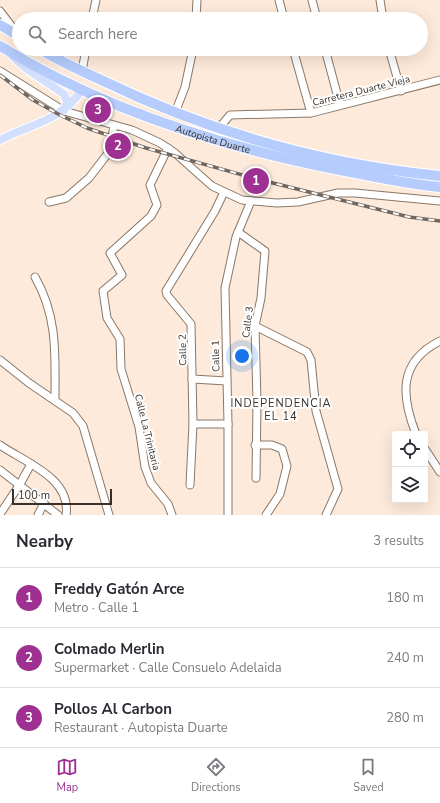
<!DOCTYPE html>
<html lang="en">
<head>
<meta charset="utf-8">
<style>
	:root { --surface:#fff; --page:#f7f7f7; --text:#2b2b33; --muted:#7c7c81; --line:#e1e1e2; --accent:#9d3090 }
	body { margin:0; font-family:"Nunito Sans",sans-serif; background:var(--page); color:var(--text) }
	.controls { position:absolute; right:12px; bottom:12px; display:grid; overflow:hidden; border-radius:4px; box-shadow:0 4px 16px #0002 }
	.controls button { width:36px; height:36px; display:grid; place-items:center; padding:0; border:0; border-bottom:1px solid var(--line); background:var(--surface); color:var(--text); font:20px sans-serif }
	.scale { position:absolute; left:12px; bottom:10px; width:100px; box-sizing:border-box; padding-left:4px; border:2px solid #38302a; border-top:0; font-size:11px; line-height:14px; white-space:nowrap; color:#38302a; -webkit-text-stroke:3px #fff; paint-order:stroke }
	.you { position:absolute; left:242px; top:356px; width:14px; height:14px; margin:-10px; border:3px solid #fff; border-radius:50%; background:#1a73e8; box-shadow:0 0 0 6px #1a73e833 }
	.badge { display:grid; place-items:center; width:26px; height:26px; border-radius:50%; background:var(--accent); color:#fff; font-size:13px; font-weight:700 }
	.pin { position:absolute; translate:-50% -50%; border:2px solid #fff; box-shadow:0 1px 4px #0006 }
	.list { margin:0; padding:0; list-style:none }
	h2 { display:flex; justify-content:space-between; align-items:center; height:52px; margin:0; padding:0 16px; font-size:17px }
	h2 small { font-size:13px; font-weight:400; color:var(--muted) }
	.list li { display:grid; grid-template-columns:26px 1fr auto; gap:12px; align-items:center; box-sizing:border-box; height:60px; padding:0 16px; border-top:1px solid var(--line) }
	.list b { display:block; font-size:15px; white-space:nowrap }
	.list p { margin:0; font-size:13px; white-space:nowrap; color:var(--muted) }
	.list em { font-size:13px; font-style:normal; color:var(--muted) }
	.icon { flex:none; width:22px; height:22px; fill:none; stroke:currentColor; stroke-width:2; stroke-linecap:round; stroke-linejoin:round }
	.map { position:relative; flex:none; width:440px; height:515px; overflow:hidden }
	.search { position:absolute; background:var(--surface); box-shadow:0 4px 16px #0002; left:12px; right:12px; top:12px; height:44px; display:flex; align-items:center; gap:10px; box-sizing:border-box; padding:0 14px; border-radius:22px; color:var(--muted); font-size:15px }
	.sheet { height:232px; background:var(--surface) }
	nav { display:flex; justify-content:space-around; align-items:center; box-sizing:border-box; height:56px; border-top:1px solid var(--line); background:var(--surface); font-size:11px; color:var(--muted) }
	nav a { display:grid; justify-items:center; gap:2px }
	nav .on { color:var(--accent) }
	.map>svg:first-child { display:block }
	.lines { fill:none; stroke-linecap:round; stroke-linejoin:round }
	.minor-casing { stroke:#897869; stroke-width:9 }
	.major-casing { stroke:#fff; stroke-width:10 }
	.highway-casing { stroke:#fff; stroke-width:12 }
	.minor { stroke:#fff; stroke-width:7 }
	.major { stroke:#d3e0fd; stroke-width:8 }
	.highway { stroke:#b5ccfc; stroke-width:10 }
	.rail-casing { stroke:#72675e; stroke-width:3.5 }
	.rail { stroke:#fff; stroke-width:2; stroke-dasharray:6; stroke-linecap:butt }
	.labels { text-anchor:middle; stroke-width:4; stroke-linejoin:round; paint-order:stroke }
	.street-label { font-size:10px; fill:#38302a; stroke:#fff }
	.neighbourhood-label { font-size:11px; letter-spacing:1px; fill:#38302a; stroke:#fff }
</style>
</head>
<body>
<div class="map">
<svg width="440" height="515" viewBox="0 0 440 515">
	<rect width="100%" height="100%" fill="#feeada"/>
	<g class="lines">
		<g class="minor-casing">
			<g id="minor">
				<polyline points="279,0 284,19"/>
				<polyline points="312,0 317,19"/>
				<polyline points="380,0 383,19"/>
				<polyline points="0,11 16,32"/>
				<polyline points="92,19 96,0"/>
				<polyline points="196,19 197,0"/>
				<polyline points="293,49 311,113"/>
				<polyline points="325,49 340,105"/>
				<polyline points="389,49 401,91"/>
				<polyline points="0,71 64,111 132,130 160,143 175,153 212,186 242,200 277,203 298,202 338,193 355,193 440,201"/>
				<polyline points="82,71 86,49"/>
				<polyline points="175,113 185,87 193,49"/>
				<polyline points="219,128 230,115 311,113 440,80"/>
				<polyline points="168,148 150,185 157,205 151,216 110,253 122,275 103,291 107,318 120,339 121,369 139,427 145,467 151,483 168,504 172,515"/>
				<polyline points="49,202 66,198 89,178 109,152 114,126"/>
				<polyline points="238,232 265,251 261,298 255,326 257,402 256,478"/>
				<path d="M 35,277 C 58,317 55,355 55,400"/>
				<polyline points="255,326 307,352 311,360 316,411 338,489 326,515"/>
				<polyline points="0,360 29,383 73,413 83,426 109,515"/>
				<polyline points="192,379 227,381"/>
				<polyline points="193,424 228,424"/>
				<path d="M 416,434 C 401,396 398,362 440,341"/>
				<path d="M 0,445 C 24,462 72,478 66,515"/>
				<polyline points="255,445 272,445 282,449 287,466 280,494 266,515"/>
				<polyline points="425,449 440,472"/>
				<polyline points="0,470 58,515"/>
				<polyline points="190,485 193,424 191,324 167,295 166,291 215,211 224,192"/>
				<polyline points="0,514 20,484 31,464"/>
				<polyline points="38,515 44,503"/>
				<polyline points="228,515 228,424 225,288 236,237 251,201"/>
			</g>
		</g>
		<g class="major-casing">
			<g id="major">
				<polyline points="13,57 28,70 64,94 67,102 64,110"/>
				<path d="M 0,140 C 34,122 57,124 83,89"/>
			</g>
		</g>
		<g class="highway-casing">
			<g id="highway">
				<polyline points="0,25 19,36"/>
				<path id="s1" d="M 0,46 C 105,111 225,148 345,171 C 376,177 408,184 440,187"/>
				<path d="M 40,49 C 59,61 79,70 99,79 C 206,131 322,164 440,176"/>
			</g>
		</g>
		<use href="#minor" class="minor"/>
		<use href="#major" class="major"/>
		<use href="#highway" class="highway"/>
		<g class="rail-casing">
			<polyline id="rail" points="0,75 33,100 60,115 87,128 146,148 257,179 409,217 440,221"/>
		</g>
		<use href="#rail" class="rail"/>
	</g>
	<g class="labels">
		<g class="street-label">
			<text transform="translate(361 90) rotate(-14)" y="4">Carretera Duarte Vieja</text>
			<text dy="4" stroke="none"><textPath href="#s1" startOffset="233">Autopista Duarte</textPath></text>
			<text transform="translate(247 322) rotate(-83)" y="4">Calle 3</text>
			<text transform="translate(182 350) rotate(-91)" y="4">Calle 2</text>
			<text transform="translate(215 356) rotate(-92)" y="4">Calle 1</text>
			<text transform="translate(148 432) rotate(76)" y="4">Calle La Trinitaria</text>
		</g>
		<g class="neighbourhood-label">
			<text x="281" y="407">INDEPENDENCIA<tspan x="281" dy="13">EL 14</tspan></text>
		</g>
	</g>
</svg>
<div class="controls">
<button><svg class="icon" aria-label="locate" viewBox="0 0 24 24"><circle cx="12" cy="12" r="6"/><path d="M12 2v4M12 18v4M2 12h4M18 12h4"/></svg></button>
<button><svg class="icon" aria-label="layers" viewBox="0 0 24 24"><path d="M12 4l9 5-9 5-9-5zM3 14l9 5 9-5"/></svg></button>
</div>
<div class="scale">100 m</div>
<div class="you"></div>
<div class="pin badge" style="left:256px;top:181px">1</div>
<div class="pin badge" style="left:118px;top:146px">2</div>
<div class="pin badge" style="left:98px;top:110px">3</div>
<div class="search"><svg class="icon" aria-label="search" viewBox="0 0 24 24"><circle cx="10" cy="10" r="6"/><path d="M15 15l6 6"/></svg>Search here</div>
</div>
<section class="sheet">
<h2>Nearby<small>3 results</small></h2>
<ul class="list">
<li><span class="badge">1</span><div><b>Freddy Gatón Arce</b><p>Metro · Calle 1</p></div><em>180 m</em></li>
<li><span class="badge">2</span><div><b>Colmado Merlin</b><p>Supermarket · Calle Consuelo Adelaida</p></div><em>240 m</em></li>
<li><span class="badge">3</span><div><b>Pollos Al Carbon</b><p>Restaurant · Autopista Duarte</p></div><em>280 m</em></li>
</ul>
</section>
<nav>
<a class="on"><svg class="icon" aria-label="map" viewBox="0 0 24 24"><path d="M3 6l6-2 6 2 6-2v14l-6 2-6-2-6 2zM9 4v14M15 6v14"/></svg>Map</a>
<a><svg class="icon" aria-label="directions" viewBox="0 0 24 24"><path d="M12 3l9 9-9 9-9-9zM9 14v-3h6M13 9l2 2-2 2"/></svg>Directions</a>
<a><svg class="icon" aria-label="saved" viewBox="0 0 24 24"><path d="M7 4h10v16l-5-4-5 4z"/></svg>Saved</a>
</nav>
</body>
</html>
